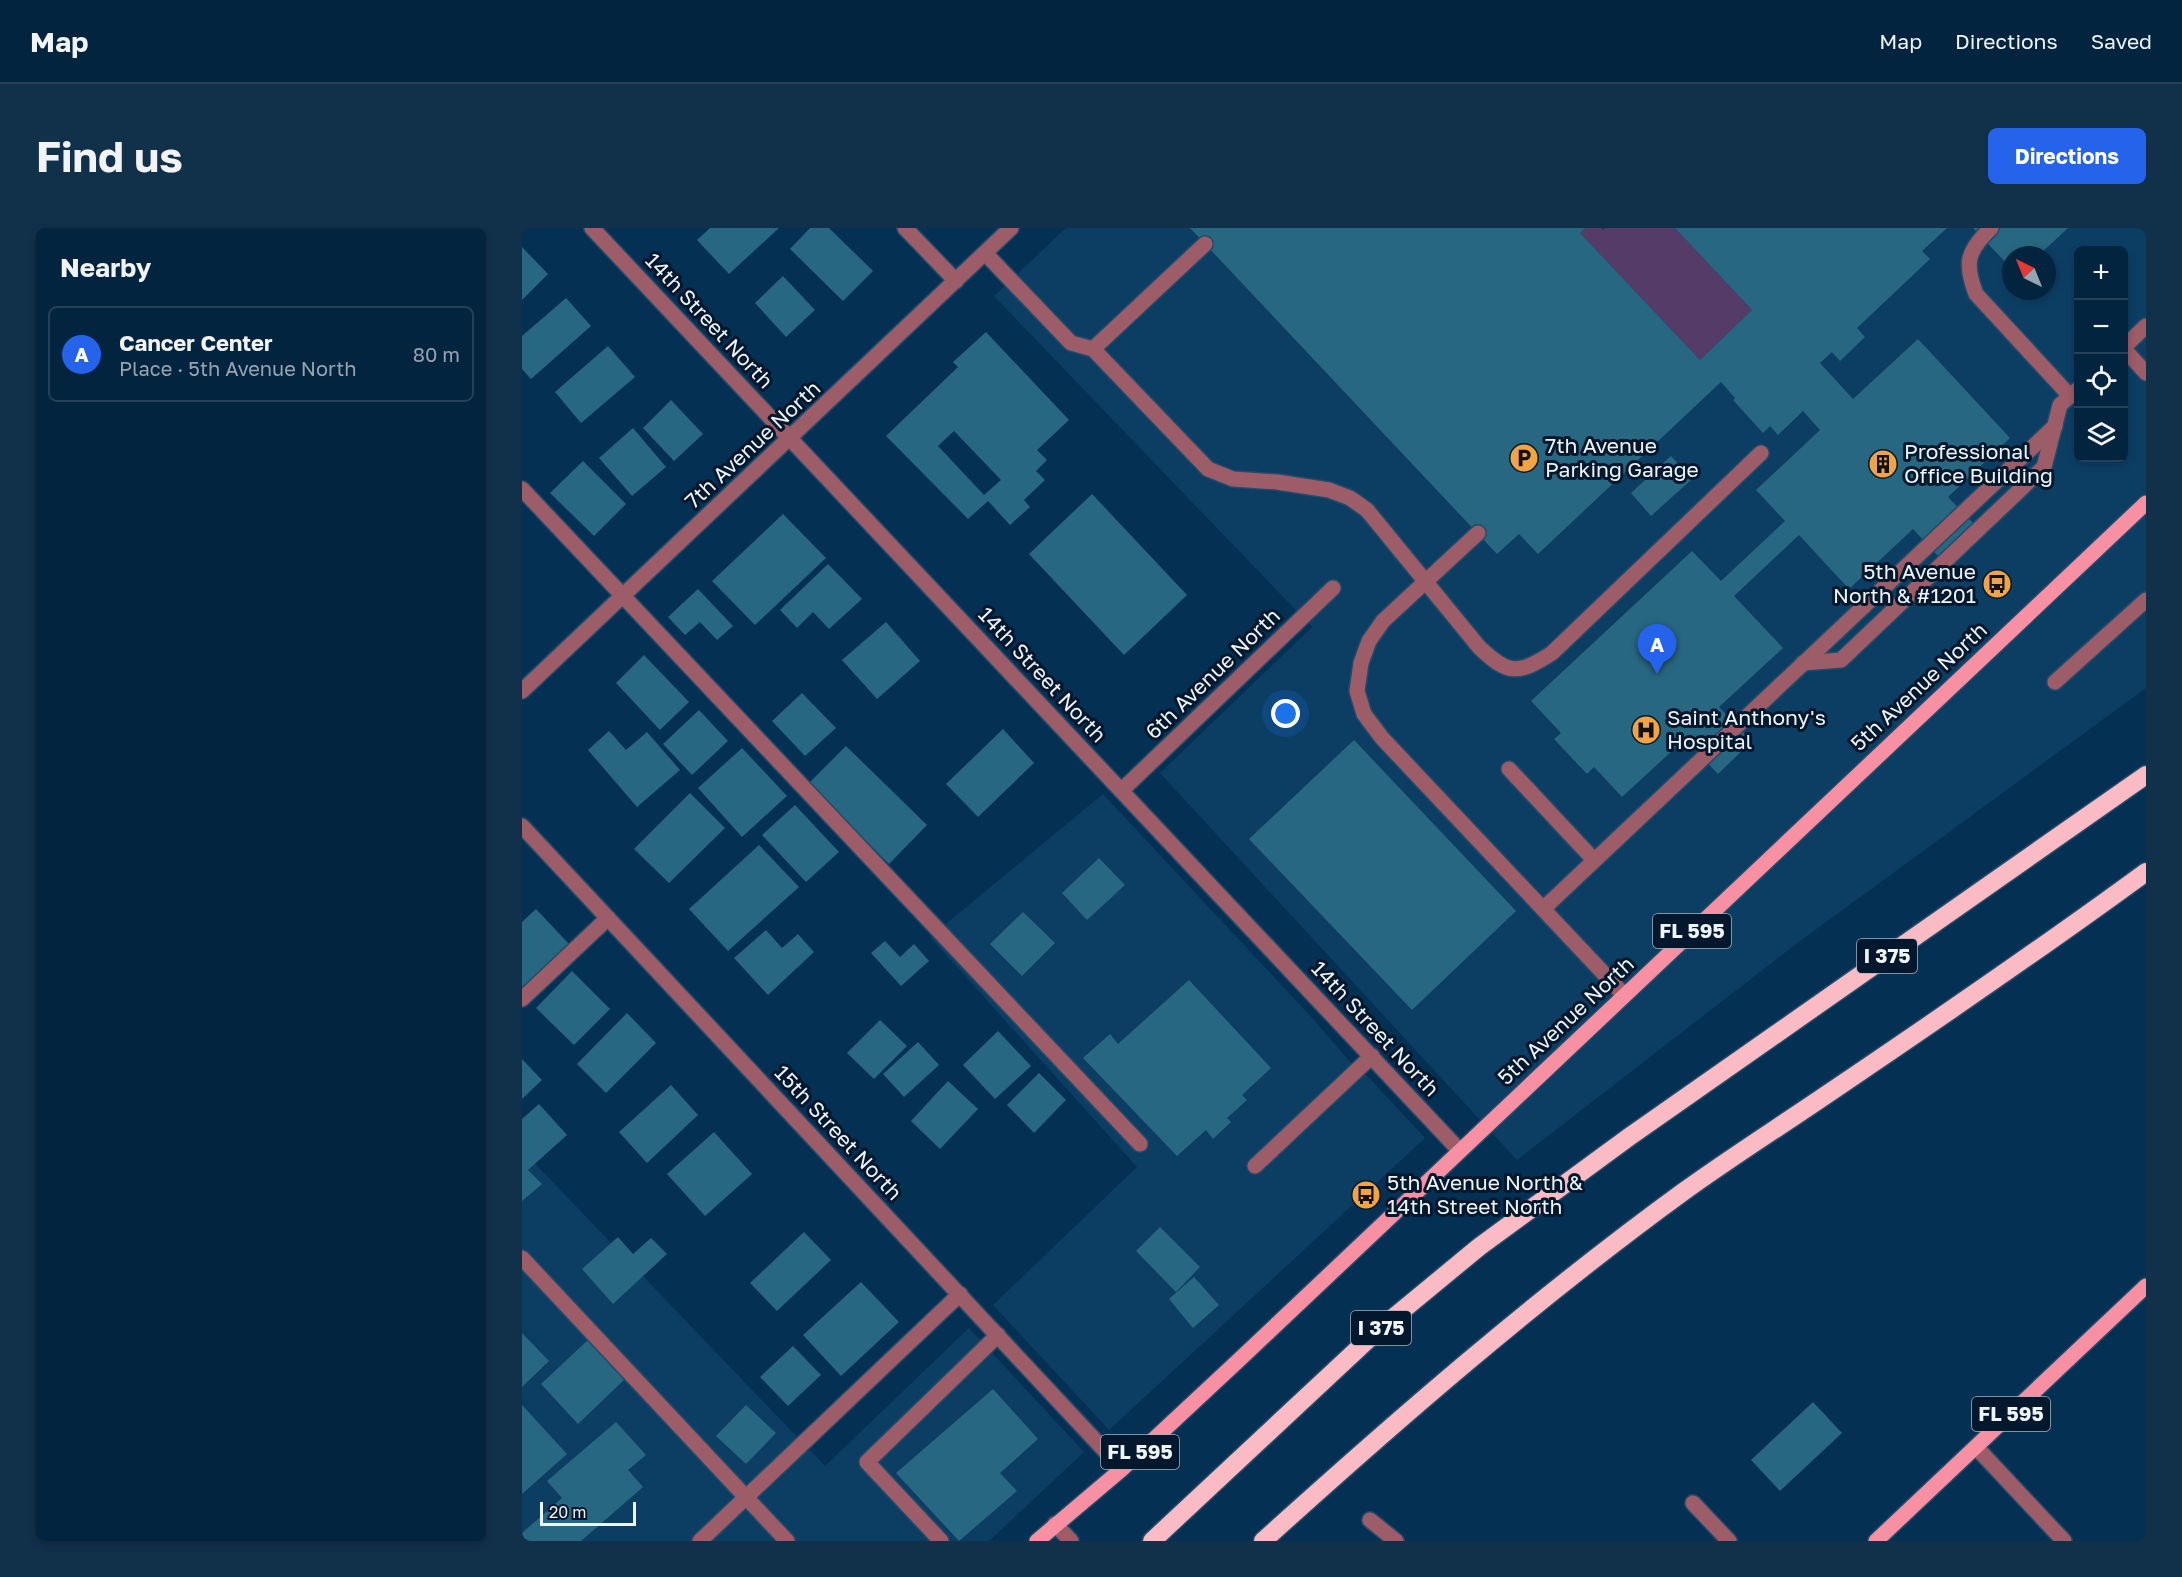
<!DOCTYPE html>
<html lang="en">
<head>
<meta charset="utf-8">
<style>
	:root { --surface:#03243f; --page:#11304a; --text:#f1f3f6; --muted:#97a4b0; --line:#244159; --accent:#2563eb }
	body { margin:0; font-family:"Golos Text",sans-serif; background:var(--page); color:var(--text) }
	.controls { position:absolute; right:18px; top:18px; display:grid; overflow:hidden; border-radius:9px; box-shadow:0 3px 9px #0003 }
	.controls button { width:54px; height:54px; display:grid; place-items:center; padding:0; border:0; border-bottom:2px solid var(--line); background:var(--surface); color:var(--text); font:30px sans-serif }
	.compass { position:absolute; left:1480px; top:18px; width:54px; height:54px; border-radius:50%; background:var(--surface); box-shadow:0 3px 9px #0003; rotate:317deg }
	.scale { position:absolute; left:18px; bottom:15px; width:96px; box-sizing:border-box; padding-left:6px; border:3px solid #eef4fa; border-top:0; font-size:16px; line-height:21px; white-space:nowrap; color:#eef4fa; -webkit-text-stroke:4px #03182c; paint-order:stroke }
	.you { position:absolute; left:764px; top:486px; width:21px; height:21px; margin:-15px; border:4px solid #fff; border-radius:50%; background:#1a73e8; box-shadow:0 0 0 9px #1a73e833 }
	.badge { display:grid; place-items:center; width:39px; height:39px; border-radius:50%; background:var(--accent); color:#fff; font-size:20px; font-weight:700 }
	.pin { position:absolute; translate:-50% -50px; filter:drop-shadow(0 2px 3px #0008) }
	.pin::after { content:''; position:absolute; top:32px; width:21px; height:18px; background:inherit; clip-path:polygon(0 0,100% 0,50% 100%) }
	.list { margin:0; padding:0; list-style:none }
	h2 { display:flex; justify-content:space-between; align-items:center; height:78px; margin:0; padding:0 24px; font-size:26px }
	h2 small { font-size:20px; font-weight:400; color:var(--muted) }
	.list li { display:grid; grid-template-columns:39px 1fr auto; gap:18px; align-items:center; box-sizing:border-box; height:96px; margin:0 12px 12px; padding:0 12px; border:2px solid var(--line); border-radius:9px }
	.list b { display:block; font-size:22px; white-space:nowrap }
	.list p { margin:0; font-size:20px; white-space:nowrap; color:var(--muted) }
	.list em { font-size:20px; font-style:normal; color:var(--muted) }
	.icon { flex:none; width:33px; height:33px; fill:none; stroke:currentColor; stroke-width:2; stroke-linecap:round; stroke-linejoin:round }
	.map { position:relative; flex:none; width:1624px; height:1313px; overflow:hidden; border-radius:9px }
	header { display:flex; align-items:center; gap:36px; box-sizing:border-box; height:84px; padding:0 30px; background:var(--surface); border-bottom:2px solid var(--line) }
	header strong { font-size:28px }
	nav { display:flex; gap:33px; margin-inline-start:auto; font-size:21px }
	.intro { display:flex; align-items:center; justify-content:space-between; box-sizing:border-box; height:144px; padding:0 36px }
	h1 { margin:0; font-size:42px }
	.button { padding:15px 27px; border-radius:9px; background:var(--accent); color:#fff; font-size:21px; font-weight:700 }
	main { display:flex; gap:36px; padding:0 36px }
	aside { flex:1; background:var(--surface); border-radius:9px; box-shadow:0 3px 9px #0003 }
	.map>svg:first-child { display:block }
	.built { fill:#0c3e64; fill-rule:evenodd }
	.green { fill:#543b68 }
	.building { fill:#286781; fill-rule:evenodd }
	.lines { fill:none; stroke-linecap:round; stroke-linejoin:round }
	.minor-casing { stroke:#254b6b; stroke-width:18 }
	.major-casing { stroke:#254b6b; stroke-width:18 }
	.highway-casing { stroke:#254b6b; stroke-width:21 }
	.minor { stroke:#9c5c68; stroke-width:15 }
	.major { stroke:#f890a4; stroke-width:15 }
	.highway { stroke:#fabbc4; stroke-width:18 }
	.labels { text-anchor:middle; stroke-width:6; stroke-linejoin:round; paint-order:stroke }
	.shield { fill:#03182c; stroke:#a8b2bc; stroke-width:1.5 }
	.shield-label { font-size:20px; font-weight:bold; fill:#eef4fa }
	.street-label { font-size:21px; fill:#eef4fa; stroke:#03182c }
	.poi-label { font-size:21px; fill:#eef4fa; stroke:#03182c; text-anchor:start }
</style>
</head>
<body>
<header>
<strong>Map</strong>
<nav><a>Map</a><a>Directions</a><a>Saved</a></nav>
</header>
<div class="intro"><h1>Find us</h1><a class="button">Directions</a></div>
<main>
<aside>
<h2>Nearby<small></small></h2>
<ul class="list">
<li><span class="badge">A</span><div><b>Cancer Center</b><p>Place · 5th Avenue North</p></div><em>80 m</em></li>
</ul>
</aside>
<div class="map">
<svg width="1624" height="1313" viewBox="0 0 1624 1313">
	<rect width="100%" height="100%" fill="#043054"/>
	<g class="built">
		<path d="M 544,0 L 1624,0 L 1624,460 L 1274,716 L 995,932 L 638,545 L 790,399 L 472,68 ZM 1556,22 L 1602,22 L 1602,230 L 1556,230 ZM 1489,27 L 1525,27 L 1525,63 L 1489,63 Z"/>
		<polygon points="581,566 793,793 835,842 838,840 903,910 587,1202 471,1077 615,939 408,709"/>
		<polygon points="0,922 303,1238 447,1100 562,1224 467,1313 0,1313"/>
	</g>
	<polygon class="green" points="1063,0 1079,0 1081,2 1083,0 1153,0 1230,82 1178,132 1058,5"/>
	<g class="building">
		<polygon points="188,0 257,0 207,46 175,12"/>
		<polygon points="288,0 307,0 351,43 321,73 268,21"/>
		<polygon points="668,0 1063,0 1058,5 1178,132 1230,82 1153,0 1425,0 1400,23 1408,31 1335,100 1343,109 1318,133 1310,124 1298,135 1331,171 1396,111 1488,210 1426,269 1451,295 1416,328 1391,301 1327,361 1277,307 1212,368 1261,420 1197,479 1230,513 1196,546 1163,511 1100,569 1072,539 1065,546 1032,511 1039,505 1009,473 1170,323 1199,353 1263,293 1234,262 1298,202 1281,183 1256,207 1248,198 1241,205 1211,172 1213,170 1199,154 1016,326 997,306 975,326"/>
		<polygon points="1451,0 1546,0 1517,27 1489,27 1489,40"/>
		<polygon points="0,19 26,46 0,72"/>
		<polygon points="261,48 293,82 264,109 233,75"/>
		<polygon points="44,70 69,98 9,151 0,141 0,108"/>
		<path d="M 464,104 L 547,192 L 515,222 L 525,232 L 514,243 L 523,252 L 502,272 L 508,279 L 488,297 L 466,273 L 446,291 L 364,208 L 436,139 L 431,134 ZM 432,203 L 479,252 L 462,267 L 416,218 Z"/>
		<polygon points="86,118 113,149 59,195 33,164"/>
		<polygon points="149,172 181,206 152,233 121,200"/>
		<polygon points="111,200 144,239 110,268 77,230"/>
		<polygon points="1149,228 1170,251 1129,288 1109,265"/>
		<polygon points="61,233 104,276 72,308 28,265"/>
		<polygon points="570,266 665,367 602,427 507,326"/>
		<polygon points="261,286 304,330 233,397 190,353"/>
		<polygon points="306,336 340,371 307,401 291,384 275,400 258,382"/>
		<polygon points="176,361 211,398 195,412 178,394 163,407 146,389"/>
		<polygon points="364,394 398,433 355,471 320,432"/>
		<polygon points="122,427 167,474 138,502 94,455"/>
		<polygon points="280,465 314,500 283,528 250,493"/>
		<polygon points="177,482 206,513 170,547 141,516"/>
		<polygon points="481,501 512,535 456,589 424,556"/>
		<polygon points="87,503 104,522 125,504 158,542 115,579 66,522"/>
		<polygon points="832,512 994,683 890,782 727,611"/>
		<polygon points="324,518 405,597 367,636 286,556"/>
		<polygon points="220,520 265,568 220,609 176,560"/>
		<polygon points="168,565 203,600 147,655 112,621"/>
		<polygon points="273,577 317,624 284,654 240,607"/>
		<polygon points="237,617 277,659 206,723 167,681"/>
		<polygon points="577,630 603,657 565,692 540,665"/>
		<polygon points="14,681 47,716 0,760 0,694"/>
		<polygon points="501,684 533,715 500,748 468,716"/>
		<polygon points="244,702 260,720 276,706 292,724 246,767 212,730"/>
		<polygon points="363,713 378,729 392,716 407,733 379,758 349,725"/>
		<polygon points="50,743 88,781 52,817 14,780"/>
		<polygon points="667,752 749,840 720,867 725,872 705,890 709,894 691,911 684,902 655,928 561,830 588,806 596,816"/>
		<polygon points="105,785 134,815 84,865 55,836"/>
		<polygon points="358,792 385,818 352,851 325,825"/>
		<polygon points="476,803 509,838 473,871 441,837"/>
		<polygon points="396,814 417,837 382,869 361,846"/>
		<polygon points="0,831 20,852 0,871"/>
		<polygon points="517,845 544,872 512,905 485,877"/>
		<polygon points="426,853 456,881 418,921 389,893"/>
		<polygon points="149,857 176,887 125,935 97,904"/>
		<polygon points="17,876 45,907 6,942 20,956 0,973 0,891"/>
		<polygon points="192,904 230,946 183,988 145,946"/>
		<polygon points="638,999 678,1039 654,1064 614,1023"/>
		<polygon points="282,1004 309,1032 255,1083 228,1055"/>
		<polygon points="96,1009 111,1026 129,1010 145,1026 91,1076 60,1041"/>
		<polygon points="672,1049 697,1077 671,1100 647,1071"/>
		<polygon points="339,1054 377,1094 319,1148 281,1107"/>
		<polygon points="0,1105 27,1133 0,1159"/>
		<polygon points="67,1111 104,1150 56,1196 19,1156"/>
		<polygon points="271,1118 299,1147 266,1178 238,1149"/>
		<polygon points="471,1161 516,1211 478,1245 495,1263 437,1313 374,1245"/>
		<polygon points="1291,1174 1320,1205 1258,1263 1229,1232"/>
		<polygon points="0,1177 45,1226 0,1266"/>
		<polygon points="224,1177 254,1205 224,1236 194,1208"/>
		<polygon points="94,1194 124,1227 106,1242 121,1259 59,1313 0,1313 0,1305 40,1270 25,1253"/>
	</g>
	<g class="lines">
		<g class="minor-casing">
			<g id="minor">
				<polyline points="70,0 938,923"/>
				<polyline points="383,0 434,53"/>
				<path d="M 1469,0 C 1445,23 1442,35 1454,66 L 1548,168"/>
				<path d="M 683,16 L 571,121 L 686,241 L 711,251 L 755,254 L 807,262 L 828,270 L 845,282 L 957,419 C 986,447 996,447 1030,425 L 1239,225"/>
				<polyline points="463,25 549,115 571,121"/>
				<polyline points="1602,119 1624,98"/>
				<polyline points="1602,121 1624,145"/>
				<polyline points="0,261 618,916"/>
				<polyline points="956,305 861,393 847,413 839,435 835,463 842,486 860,510 1102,767"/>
				<polyline points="1281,435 1319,432 1522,239 1538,177 1556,161"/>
				<polyline points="1533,454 1624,372"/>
				<polyline points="0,463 489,0"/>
				<polyline points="987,541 1072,632"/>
				<polyline points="600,562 811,360"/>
				<polyline points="0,598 600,1241"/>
				<polyline points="1021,681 1533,198"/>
				<polyline points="0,771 86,690"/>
				<polyline points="733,938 850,828"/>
				<polyline points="0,1030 265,1313"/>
				<polyline points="1454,1219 1542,1313"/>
				<polyline points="1171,1275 1207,1313"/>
				<polyline points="848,1292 874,1313"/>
				<polyline points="533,1296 549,1313"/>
				<polyline points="178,1313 438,1066"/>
				<polyline points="419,1313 345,1234 476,1107"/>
			</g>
		</g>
		<g class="major-casing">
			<g id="major">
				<polyline points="515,1313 600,1241 718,1131 1624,275"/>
				<polyline points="1354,1313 1624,1058"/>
			</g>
		</g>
		<g class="highway-casing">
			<g id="highway">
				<polyline points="630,1313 854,1104 957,1019 1107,909 1624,547"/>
				<path d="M 741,1313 C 876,1191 1014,1071 1161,964 C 1208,930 1257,899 1304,867 C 1412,794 1519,721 1624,644"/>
			</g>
		</g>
		<use href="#minor" class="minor"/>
		<use href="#major" class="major"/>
		<use href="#highway" class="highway"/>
	</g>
	<defs>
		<g id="parking-disc" transform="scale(1.5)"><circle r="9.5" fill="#f3a442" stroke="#03182c"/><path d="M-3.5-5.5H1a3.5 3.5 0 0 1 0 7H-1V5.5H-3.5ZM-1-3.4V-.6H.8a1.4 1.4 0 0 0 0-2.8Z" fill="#111"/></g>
		<g id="building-disc" transform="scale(1.5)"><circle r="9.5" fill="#f3a442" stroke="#03182c"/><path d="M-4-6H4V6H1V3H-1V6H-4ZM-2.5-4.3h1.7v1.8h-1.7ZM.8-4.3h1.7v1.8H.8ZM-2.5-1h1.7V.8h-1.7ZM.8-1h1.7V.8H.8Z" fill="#111"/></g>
		<g id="bus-disc" transform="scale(1.5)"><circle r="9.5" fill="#f3a442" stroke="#03182c"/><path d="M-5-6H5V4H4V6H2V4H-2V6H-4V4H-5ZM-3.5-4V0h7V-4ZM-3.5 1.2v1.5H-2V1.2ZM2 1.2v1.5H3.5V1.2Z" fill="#111"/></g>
		<g id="hospital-disc" transform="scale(1.5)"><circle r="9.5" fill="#f3a442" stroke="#03182c"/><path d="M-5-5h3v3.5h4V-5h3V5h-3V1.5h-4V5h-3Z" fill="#111"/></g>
	</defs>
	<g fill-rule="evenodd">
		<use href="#parking-disc" x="1002" y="230"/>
		<use href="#building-disc" x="1361" y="236"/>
		<use href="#bus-disc" x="1475" y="356"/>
		<use href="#hospital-disc" x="1124" y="502"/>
		<use href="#bus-disc" x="844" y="967"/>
	</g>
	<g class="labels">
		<g class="shield">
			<rect x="1131" y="686" width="78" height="34" rx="4.5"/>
			<rect x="1335" y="711" width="60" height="34" rx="4.5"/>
			<rect x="829" y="1083" width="60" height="34" rx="4.5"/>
			<rect x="1450" y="1169" width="78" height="34" rx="4.5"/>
			<rect x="579" y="1207" width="78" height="34" rx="4.5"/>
		</g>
		<g class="shield-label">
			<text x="1170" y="710">FL 595</text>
			<text x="1365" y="735">I 375</text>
			<text x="859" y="1107">I 375</text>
			<text x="1489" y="1193">FL 595</text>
			<text x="618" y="1231">FL 595</text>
		</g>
		<g class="street-label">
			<text transform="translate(187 93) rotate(47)" y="7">14th Street North</text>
			<text transform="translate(231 217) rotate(-43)" y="7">7th Avenue North</text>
			<text transform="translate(691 446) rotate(-44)" y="7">6th Avenue North</text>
			<text transform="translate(520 447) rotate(47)" y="7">14th Street North</text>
			<text transform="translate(1397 459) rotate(-43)" y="7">5th Avenue North</text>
			<text transform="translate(1044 793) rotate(-43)" y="7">5th Avenue North</text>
			<text transform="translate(853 801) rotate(47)" y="7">14th Street North</text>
			<text transform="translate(316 905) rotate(47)" y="7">15th Street North</text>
		</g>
		<g class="poi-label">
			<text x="1023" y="225">7th Avenue<tspan x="1023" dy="24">Parking Garage</tspan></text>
			<text x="1382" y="231">Professional<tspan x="1382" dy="24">Office Building</tspan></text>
			<text x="1454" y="351" text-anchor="end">5th Avenue<tspan x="1454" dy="24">North &amp; #1201</tspan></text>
			<text x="1145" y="497">Saint Anthony's<tspan x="1145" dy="24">Hospital</tspan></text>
			<text x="865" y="962">5th Avenue North &amp;<tspan x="865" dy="24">14th Street North</tspan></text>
		</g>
	</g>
</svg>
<div class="controls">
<button>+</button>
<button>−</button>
<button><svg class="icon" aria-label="locate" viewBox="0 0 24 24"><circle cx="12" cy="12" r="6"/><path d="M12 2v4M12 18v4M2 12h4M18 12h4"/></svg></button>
<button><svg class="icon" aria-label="layers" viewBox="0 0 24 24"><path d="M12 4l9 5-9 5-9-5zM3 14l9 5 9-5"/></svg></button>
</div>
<svg class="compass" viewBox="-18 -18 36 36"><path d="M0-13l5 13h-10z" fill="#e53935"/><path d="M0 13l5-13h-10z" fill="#97a4b0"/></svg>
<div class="scale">20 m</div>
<div class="you"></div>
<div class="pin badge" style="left:1135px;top:446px">A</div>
</div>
</main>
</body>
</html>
